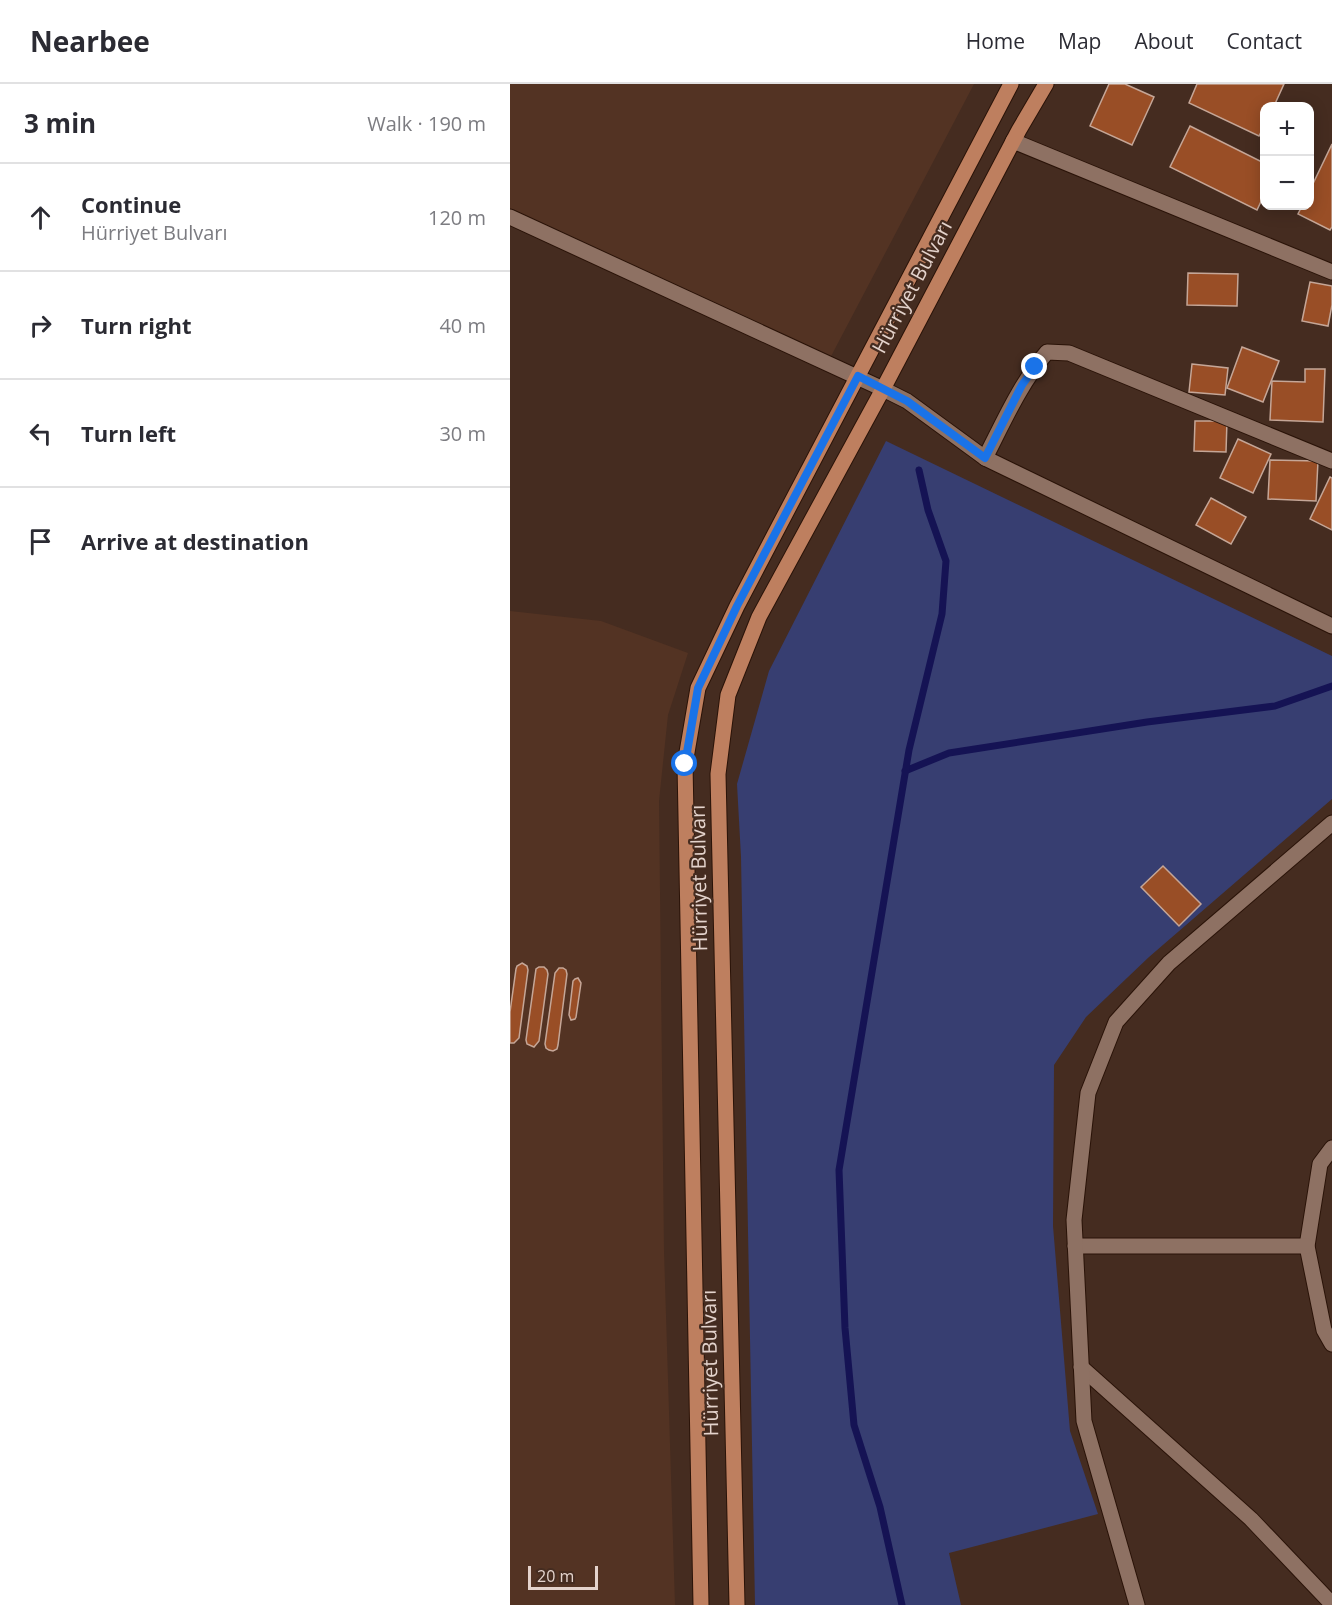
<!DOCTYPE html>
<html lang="en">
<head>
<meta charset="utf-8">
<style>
	:root { --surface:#fff; --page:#f2f2f3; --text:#2b2b33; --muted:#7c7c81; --line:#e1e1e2 }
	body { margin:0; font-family:"Open Sans",sans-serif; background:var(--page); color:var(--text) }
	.controls { position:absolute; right:18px; top:18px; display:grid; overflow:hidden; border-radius:12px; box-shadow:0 3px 15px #0003 }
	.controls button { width:54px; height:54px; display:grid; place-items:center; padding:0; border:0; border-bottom:2px solid var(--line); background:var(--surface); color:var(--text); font:30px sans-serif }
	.scale { position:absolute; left:18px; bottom:15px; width:70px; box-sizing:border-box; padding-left:6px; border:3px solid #e4d3cc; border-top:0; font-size:16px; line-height:21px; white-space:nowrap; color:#e4d3cc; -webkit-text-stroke:4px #452c20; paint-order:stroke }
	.stop { position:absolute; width:18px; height:18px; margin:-14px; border:4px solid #1a73e8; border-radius:50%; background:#fff }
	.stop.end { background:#1a73e8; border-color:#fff; box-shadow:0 2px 6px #0008 }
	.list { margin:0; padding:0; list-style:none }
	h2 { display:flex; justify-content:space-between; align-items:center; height:78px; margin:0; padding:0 24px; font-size:26px }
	h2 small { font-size:20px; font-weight:400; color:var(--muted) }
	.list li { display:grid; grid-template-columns:39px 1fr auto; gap:18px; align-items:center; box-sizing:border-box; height:108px; padding:0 24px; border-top:2px solid var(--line) }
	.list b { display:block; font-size:22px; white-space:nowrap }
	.list p { margin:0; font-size:20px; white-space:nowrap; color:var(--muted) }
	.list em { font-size:20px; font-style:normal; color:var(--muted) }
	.icon { flex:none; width:33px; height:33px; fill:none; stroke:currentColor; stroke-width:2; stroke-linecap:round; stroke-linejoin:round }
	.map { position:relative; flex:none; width:822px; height:1521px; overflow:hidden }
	header { display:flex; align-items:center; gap:36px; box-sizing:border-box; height:84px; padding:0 30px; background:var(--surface); border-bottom:2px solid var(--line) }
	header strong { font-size:28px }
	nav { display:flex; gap:33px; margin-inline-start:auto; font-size:21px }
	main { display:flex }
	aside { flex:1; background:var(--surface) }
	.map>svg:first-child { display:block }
	.built { fill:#533323 }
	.green { fill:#373e71 }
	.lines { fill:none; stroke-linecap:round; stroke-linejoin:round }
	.stream { stroke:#151354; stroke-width:7 }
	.building { fill:#994e26; stroke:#c5a697; stroke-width:1.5 }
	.minor-casing { stroke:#2a1308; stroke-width:17 }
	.major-casing { stroke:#2a1308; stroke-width:17 }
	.minor { stroke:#8e7163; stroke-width:15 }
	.major { stroke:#be7f5f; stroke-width:15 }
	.route { stroke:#1a73e8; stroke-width:8 }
	.labels { text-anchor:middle; stroke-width:4.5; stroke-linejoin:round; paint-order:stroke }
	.street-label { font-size:20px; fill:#e4d3cc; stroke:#452c20 }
</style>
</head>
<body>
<header>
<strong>Nearbee</strong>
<nav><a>Home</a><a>Map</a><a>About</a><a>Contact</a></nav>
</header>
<main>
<aside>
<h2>3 min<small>Walk · 190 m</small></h2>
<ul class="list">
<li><svg class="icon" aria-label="ahead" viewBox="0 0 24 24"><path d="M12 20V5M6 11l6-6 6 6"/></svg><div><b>Continue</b><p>Hürriyet Bulvarı</p></div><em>120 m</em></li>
<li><svg class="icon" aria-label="right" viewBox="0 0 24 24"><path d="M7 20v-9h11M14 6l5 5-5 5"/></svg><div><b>Turn right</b></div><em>40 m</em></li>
<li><svg class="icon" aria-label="left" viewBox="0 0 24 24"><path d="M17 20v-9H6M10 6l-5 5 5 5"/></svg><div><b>Turn left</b></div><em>30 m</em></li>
<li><svg class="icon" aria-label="arrive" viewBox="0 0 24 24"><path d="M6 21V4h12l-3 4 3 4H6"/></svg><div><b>Arrive at destination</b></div></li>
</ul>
</aside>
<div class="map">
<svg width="822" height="1521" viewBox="0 0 822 1521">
	<rect width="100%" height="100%" fill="#452c20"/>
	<g class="built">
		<polygon points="0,0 464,0 318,278 0,133"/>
		<polygon points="0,527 91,537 178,569 158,631 149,717 154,1167 165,1521 0,1521"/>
	</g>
	<polygon class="green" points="376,357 822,572 822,715 639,873 576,933 544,981 543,1142 560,1347 588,1430 439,1469 451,1521 245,1521 231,773 227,700 259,587"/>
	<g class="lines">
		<g class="stream">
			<polyline points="395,687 439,669 637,638 765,622 822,602"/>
			<polyline points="392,1521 370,1423 344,1341 335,1244 329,1086 399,666 432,530 436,477 418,426 409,386"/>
		</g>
	</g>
	<g class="building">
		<polygon points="599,0 615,0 644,13 622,61 580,42"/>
		<polygon points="687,0 774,0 764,22 754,22 754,42 749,52 679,19"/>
		<polygon points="680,42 754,79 754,111 747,126 660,83"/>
		<polygon points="822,60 822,143 820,146 788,130 792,122 800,122 800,106"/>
		<polygon points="678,189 728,190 727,222 677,221"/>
		<polygon points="800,198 822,202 822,221 818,242 792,237"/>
		<polygon points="732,263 769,277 753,318 717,304"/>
		<polygon points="682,280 718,284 715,311 679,308"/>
		<polygon points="795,285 815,285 813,338 760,336 762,297 795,298"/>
		<polygon points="685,337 717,337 716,368 684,367"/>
		<polygon points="728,355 761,370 743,409 710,394"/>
		<polygon points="760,376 808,377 806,417 758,415"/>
		<polygon points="820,393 822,394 822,446 800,435"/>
		<polygon points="701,414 736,433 721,460 686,441"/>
		<polygon points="653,782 691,820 669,842 631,803"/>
		<polygon points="12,879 17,882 18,886 9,954 4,959 0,959 0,928 6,885 7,882"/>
		<polygon points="29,883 34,883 37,886 38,890 29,957 24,963 17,960 16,956 26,885"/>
		<polygon points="49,884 53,884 56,886 57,890 48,961 47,965 43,967 39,966 36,964 35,960 45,889"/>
		<polygon points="68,894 71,899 66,933 65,935 61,936 59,931 63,897 65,895"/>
	</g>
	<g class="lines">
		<g class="minor-casing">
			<g id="minor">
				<polyline points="503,57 822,188"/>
				<polyline points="0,133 373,305 397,317 475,374 822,542"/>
				<path d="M 475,374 C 494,337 510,300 537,268 L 559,269 L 822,377"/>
				<polyline points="822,1064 810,1080 797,1162 814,1246 822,1260"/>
				<polyline points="565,1162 797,1162"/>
				<polyline points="571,1283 741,1435 822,1520"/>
				<polyline points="627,1521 574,1337 564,1136 578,1009 606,938 659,879 822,739"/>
			</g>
		</g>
		<g class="major-casing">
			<g id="major">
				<polyline points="191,1521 175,680 188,604 227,522 501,0"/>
				<polyline points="227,1521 208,690 218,611 249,533 373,305 509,46 536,0"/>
			</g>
		</g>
		<use href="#minor" class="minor"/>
		<use href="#major" class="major"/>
	</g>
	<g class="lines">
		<polyline class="route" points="175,680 188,604 227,522 348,292 397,317 475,374 512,301 525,283"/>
	</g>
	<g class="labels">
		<g class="street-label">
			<text transform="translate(402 203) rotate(-62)" y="7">Hürriyet Bulvarı</text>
			<text transform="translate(189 794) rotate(-91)" y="7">Hürriyet Bulvarı</text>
			<text transform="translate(200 1279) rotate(-91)" y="7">Hürriyet Bulvarı</text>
		</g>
	</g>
</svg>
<div class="controls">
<button>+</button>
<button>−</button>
</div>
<div class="scale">20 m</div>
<div class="stop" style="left:175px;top:680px"></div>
<div class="stop end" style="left:525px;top:283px"></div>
</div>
</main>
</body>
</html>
